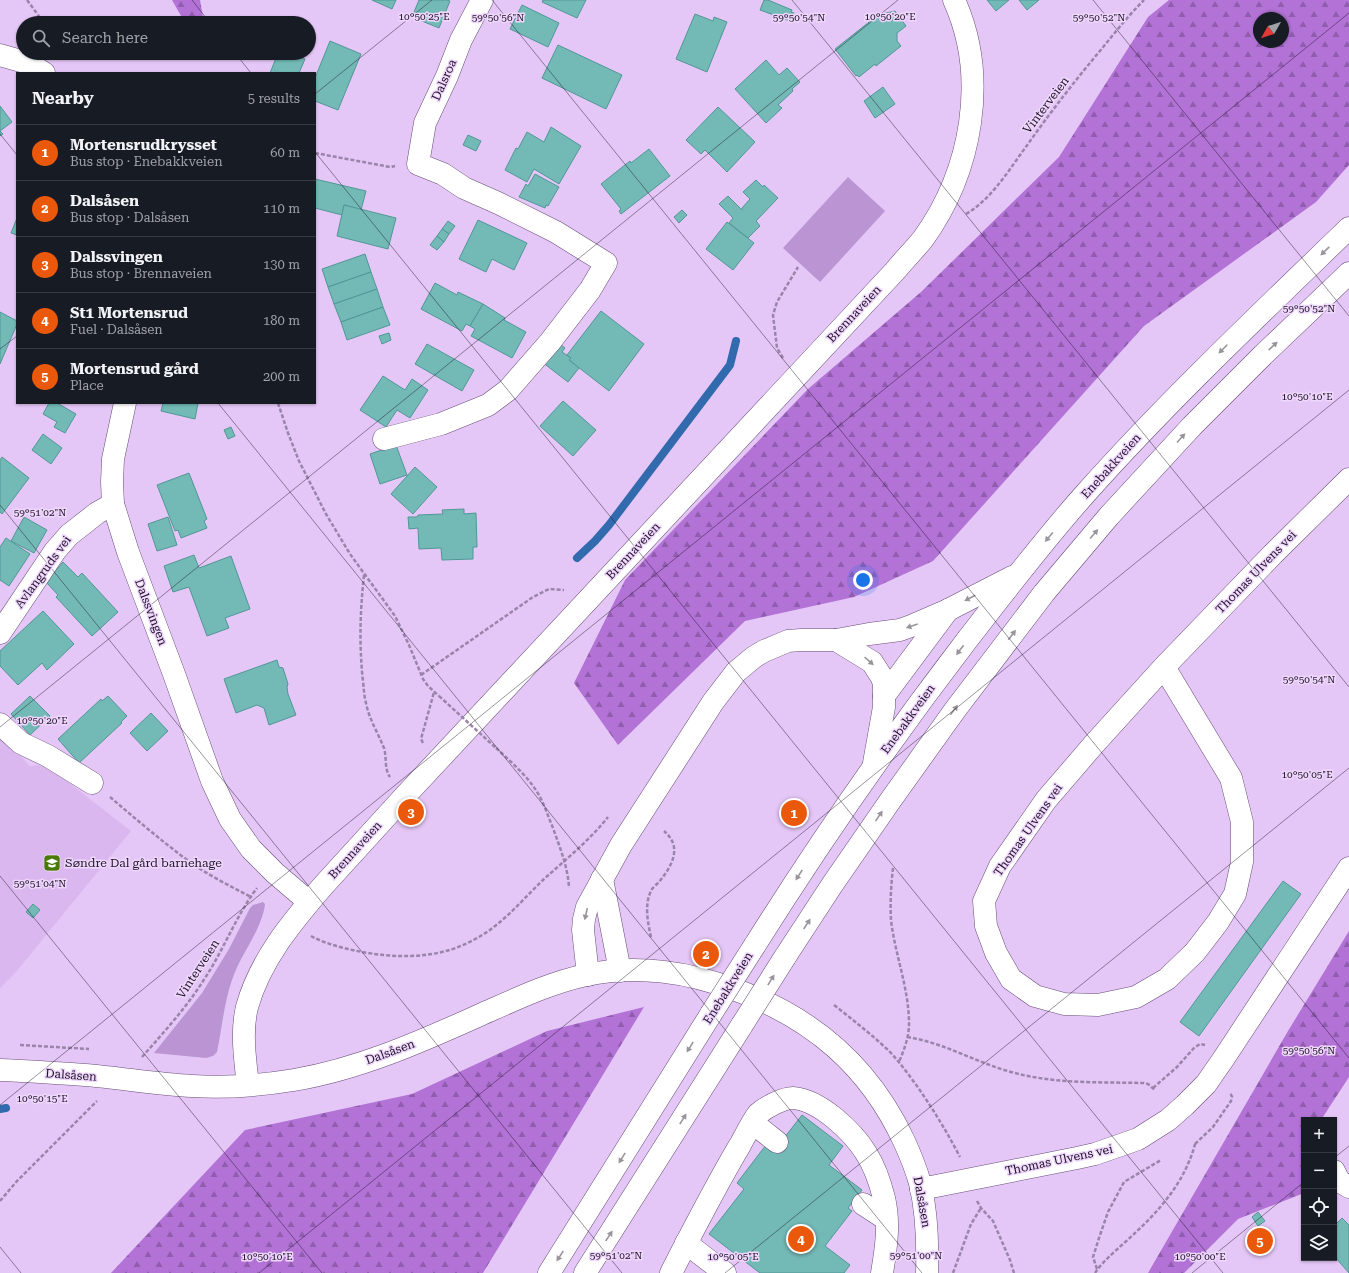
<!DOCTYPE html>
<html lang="en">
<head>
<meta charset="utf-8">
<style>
	:root { --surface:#171b24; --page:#242831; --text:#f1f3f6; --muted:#9ea1a6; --line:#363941; --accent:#ea580c }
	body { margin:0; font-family:"Roboto Serif",serif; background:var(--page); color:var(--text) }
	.controls { position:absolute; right:12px; bottom:12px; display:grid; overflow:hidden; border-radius:0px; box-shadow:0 1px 3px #0004 }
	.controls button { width:36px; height:36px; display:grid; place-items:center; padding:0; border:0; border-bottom:1px solid var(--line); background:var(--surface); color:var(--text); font:20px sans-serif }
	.compass { position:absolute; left:1253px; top:12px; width:36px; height:36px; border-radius:50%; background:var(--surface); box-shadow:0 1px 3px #0004; rotate:231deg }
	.you { position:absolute; left:863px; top:580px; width:14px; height:14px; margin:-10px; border:3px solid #fff; border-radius:50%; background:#1a73e8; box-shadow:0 0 0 6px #1a73e833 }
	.badge { display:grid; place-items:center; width:26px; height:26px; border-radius:50%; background:var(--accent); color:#fff; font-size:13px; font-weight:700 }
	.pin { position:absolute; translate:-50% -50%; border:2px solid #fff; box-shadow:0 1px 4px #0006 }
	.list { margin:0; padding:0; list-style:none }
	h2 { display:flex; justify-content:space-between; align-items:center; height:52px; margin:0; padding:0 16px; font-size:17px }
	h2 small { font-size:13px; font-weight:400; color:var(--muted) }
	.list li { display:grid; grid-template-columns:26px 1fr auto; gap:12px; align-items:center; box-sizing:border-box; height:56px; padding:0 16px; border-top:1px solid var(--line) }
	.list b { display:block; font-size:15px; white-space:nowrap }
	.list p { margin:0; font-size:13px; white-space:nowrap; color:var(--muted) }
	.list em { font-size:13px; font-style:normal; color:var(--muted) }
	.icon { flex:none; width:22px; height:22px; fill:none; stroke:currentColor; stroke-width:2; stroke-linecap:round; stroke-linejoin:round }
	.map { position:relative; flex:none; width:1349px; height:1273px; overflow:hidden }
	.search { position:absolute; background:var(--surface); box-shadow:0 1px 3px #0004; left:16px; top:16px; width:300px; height:44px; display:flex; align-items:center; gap:10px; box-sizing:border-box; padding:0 14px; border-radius:22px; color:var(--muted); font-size:15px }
	.panel { position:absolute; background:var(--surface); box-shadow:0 1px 3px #0004; left:16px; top:72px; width:300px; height:332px; border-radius:0px }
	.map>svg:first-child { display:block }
	.built { fill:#dab8ef }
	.green { fill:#bb94d3 }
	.forest { fill:url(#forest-firs); fill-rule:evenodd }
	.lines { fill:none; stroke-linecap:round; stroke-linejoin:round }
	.stream { stroke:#316aad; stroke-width:8 }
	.building { fill:#73bab7; stroke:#509795 }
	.minor-casing { stroke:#674d76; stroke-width:23 }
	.highway-casing { stroke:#674d76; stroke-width:23 }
	.path { stroke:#9b84a9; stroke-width:2.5; stroke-dasharray:4 2; stroke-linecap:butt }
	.minor { stroke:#fff; stroke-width:22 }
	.highway { stroke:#fff; stroke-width:22 }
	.highway-bridge-casing { stroke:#674d76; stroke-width:23; stroke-linecap:butt }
	.path-bridge { stroke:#9b84a9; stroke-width:2.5; stroke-dasharray:4 2; stroke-linecap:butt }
	.highway-bridge { stroke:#fff; stroke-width:22 }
	.oneway { fill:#99949c }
	.ticks { fill:none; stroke:#1d1223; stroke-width:1; stroke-opacity:0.45 }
	.labels { text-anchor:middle; stroke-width:3; stroke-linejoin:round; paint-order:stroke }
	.street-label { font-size:12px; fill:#1d1223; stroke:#efd7fe }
	.poi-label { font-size:12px; fill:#1d1223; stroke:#efd7fe; text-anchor:start }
	.ticks-label { font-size:10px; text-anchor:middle; fill:#1d1223; stroke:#efd7fe; stroke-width:3; stroke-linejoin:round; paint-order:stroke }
</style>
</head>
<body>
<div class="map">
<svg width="1349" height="1273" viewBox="0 0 1349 1273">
	<defs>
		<pattern id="forest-firs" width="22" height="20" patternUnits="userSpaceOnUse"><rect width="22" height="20" fill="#b272d6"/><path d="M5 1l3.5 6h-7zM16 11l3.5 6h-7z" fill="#905cad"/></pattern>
	</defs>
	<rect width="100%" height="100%" fill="#e5c7f7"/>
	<polygon class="built" points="0,736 20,754 29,766 46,765 131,831 16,972 0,988"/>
	<g class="green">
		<polygon points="848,177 885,211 820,282 783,248"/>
		<path d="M 263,902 L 265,904 C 262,930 240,955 232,980 C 224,1003 222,1028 217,1052 L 213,1056 L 206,1058 L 154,1053 L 202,993 L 229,949 L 250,908 L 253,905 Z"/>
	</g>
	<g class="forest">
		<polygon points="172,0 200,0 204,23 185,23"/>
		<path d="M 1169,0 L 1349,0 L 1349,165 L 1316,202 L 1144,326 L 933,561 L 854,597 L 745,621 L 618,745 L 574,683 L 625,580 L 808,389 L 921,292 L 1059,157 L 1148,17 ZM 1259,18 L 1283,18 L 1283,42 L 1259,42 Z"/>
		<polygon points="1349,931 1349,1077 1321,1120 1304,1120 1304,1193 1238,1219 1184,1273 1148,1273 1288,1031"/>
		<polygon points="644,1007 483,1273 111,1273 245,1130 412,1094 547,1031"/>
	</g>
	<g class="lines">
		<g class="stream">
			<polyline points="577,558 595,541 609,525 730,365 736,341"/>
			<polyline points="0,1109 6,1108"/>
		</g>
	</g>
	<g class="building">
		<polygon points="372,0 396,0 392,9"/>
		<polygon points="419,0 447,0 450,1 439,28 412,17"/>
		<polygon points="543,0 586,0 577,18 542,2"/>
		<polygon points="764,0 768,0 792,10 791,12 794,13 790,21 760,10"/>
		<polygon points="987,0 1009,0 996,11"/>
		<polygon points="1019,0 1039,0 1027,10"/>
		<polygon points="522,5 559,23 548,47 510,29"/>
		<polygon points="895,11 906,26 897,33 897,41 901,46 876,66 875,64 859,77 857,75 856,76 835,49 878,15"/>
		<polygon points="695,14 713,21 714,17 727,22 707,72 676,59"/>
		<polygon points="330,41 361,54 338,110 315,101 315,78"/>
		<polygon points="558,45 622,75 606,109 542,78"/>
		<polygon points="278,53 289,53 305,59 299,73 270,73"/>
		<polygon points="766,60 779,75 787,68 800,82 792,89 793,91 778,105 782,108 766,123 735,89"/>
		<polygon points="883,87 895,104 875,118 864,101"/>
		<polygon points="0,106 12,122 0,131 3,134 0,136"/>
		<polygon points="718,107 755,142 727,172 705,150 701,154 686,140"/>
		<polygon points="551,127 581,146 559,184 534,169 527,182 505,170 516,148 518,149 527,132 544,142"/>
		<polygon points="468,135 481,141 476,151 463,145"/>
		<polygon points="649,149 670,176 621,214 619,211 621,209 601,184 630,161 631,163"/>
		<polygon points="535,174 559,187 548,206 546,205 545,208 519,197 526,184 528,186"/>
		<polygon points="315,179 366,191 361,210 344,205 342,215 315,208"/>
		<polygon points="756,180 763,187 764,185 778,198 756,221 760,226 748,238 729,223 733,218 719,204 728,196 742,210 742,208 750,199 743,192"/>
		<polygon points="344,205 396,218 388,249 337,236"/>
		<polygon points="682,210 687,215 679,223 674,217"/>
		<polygon points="17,218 17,235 11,233"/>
		<polygon points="478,220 527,243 514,270 492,259 486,272 459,259"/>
		<polygon points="448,221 455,226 449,234 442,229"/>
		<polygon points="727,222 754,243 733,270 706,249"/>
		<polygon points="442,229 449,234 444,242 437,236"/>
		<polygon points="437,236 444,242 437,250 430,245"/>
		<polygon points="365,254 371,272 328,287 322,269"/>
		<polygon points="371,272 377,289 334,304 328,287"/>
		<polygon points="435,283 457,295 458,292 483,304 470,326 466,324 462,331 421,309"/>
		<polygon points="377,289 383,307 341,322 334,304"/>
		<polygon points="483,304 505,318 504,320 526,332 512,358 471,336 475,329 470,326"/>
		<polygon points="383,307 390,325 347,340 341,322"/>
		<polygon points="601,311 644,344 609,391 569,360 571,358 567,355"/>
		<polygon points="0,312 17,321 17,324 0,364"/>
		<polygon points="389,333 391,340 382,344 379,336"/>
		<polygon points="557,342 565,348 562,352 571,358 569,360 579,368 568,382 542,362"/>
		<polygon points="427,344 474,370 462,391 415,364"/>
		<polygon points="383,376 405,390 412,379 428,390 410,418 397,410 386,427 360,410"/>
		<polygon points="563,401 596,430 573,456 540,426"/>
		<polygon points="49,403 57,403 76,414 65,433 54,427 57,422 43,414"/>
		<polygon points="163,403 198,403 195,419 161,411"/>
		<polygon points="231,427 235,436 228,439 224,430"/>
		<polygon points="43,434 62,448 51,464 32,450"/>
		<polygon points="396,445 407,475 380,484 370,454"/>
		<polygon points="2,457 29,478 2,514 0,512 0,460"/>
		<polygon points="415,467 437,487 413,514 391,494"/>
		<polygon points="189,473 207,519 204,521 207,528 181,538 178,530 175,531 157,485"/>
		<polygon points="464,509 464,514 476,513 477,547 473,547 473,559 442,560 441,548 419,549 418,528 409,529 408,517 417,517 418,515 443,514 442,510"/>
		<polygon points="24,517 47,530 34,553 11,541"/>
		<polygon points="168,517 177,545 157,551 148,524"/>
		<polygon points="6,538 30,554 9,586 0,580 0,547"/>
		<polygon points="194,555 199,568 231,556 250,609 225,618 229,628 207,636 189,587 173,592 164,566"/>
		<polygon points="63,562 78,577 82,573 118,612 92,636 56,597 58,595 46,582"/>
		<polygon points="43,611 74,644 47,670 42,663 18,685 0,666 0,651"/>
		<polygon points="277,660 279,667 283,668 288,684 287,687 288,694 296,715 269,725 264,708 257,705 236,713 224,679"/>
		<polygon points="30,696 50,716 30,735 11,714"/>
		<polygon points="108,696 127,716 121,722 122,723 79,763 58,739 101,699 102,701"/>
		<polygon points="151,713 168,731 147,751 130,733"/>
		<polygon points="1283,881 1301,894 1199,1036 1180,1022"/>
		<polygon points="33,904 40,910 33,918 26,912"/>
		<polygon points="802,1115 843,1146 829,1165 862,1190 848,1208 852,1211 825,1246 850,1265 844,1273 760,1273 709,1234 744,1189 737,1183 766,1145 774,1151"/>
		<polygon points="1258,1212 1265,1221 1258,1226 1252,1217"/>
		<polygon points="1342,1218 1349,1225 1349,1273 1334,1256 1334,1226"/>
	</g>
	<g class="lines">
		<g class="minor-casing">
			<g id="minor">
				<polyline points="0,55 28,63 44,73"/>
				<polyline points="125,403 113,459 112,482 113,504 128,552 174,674 212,781 230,819 251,849 275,873 309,902"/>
				<polyline points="384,439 441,424 488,405 508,390 550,342 590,290 606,263 556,232 498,203 464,188 443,174 418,164 425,123 447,76 461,40 482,0"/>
				<polyline points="0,633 55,551 69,535 97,513 113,504"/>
				<polyline points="1164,667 1231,778 1242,822 1242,862 1235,894 1218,922 1195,952 1167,979 1136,997 1098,1005 1064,1004 1035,996 1011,979 996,953 986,926 984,901 1000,866 1046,800 1095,743 1164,667 1273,554 1349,479"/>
				<polyline points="884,696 948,610"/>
				<polyline points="0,724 21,743 48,756 92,783"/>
				<path d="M 0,1070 C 28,1071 57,1073 85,1075 C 121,1078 156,1084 192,1086 C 223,1088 263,1085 294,1080 C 359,1069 420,1042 480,1015 C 514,1000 549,983 586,975 C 636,964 689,972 736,990 C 813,1018 869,1066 904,1141 C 910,1154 916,1169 920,1183 C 927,1213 928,1242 927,1273"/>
				<path d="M 248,1085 C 245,1060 241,1031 247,1007 C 260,960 292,922 322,887 C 349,857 377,827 404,797 L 895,271 C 904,260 914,250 923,239 C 972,171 989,77 954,0"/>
				<polyline points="753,1123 777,1142"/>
				<polyline points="1334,1171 1339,1181 1349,1187"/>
				<polyline points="921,1189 1077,1158 1095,1154 1138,1139 1168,1120 1185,1105 1206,1084 1224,1058 1349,868"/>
				<polyline points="863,1204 886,1219"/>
				<polyline points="686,1243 725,1273"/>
				<path d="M 671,1273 C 693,1230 715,1187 740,1145 C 744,1138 753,1120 758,1114 C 766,1107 783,1098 793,1098 C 820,1100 853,1132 866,1153 C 875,1167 880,1182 884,1198 C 890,1223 886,1249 882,1273"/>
			</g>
		</g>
		<g class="highway-casing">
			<g id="highway">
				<polyline points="836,640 872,662 881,676 884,683 884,707 874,763"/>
				<polyline points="602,879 620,971"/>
				<path d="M 755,945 C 821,840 891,739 967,640 C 1005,591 1043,541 1085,494 C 1168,401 1259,315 1349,228"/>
				<polyline points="785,957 832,885 890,801 955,710 1044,593 1109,516 1192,426 1263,355 1349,273"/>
				<polyline points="588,975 583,930 584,919 587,907 621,845 713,702 736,672 754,657 764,651 788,641 801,640 836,640 869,634 900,630 911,626 948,610 1012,577"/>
				<polyline points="549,1273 711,1014"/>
				<polyline points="585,1273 742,1025"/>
			</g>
		</g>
		<g class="path">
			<polyline points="27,0 44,23"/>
			<polyline points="315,153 390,167 395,166"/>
			<path d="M 966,214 C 993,198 1010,168 1028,144 C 1052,110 1078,77 1104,46 C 1117,30 1130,14 1144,0"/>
			<polyline points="783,358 777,348 773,315 777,302 798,267"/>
			<polyline points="278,403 288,433 299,461 326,514 350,554 395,616 409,645 423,679 428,686 439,696"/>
			<path d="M 364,575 C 360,613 359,644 363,682 C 364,689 364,696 366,703 C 369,719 378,733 384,748 C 387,758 384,769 390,777"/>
			<polyline points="421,675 533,597 549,589 564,590"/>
			<polyline points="423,743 421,739 434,692"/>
			<path d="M 496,748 C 509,760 523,772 533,786 C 543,799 547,814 553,828 C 560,848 568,867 569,888"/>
			<path d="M 110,797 C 137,820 165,844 194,865 C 212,877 232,887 251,897"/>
			<path d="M 893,868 C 891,885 890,903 891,920 C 895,955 909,988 909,1024 C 909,1037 904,1050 899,1062"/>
			<path d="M 311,936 C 322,942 335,946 348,949 C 391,959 438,961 477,938 C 503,924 522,900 543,880 C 565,860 589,841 608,817"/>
			<path d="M 651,937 C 648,923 644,905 651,891 C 652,888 656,885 659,882 C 672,866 683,847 664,831"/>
			<path d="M 834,1005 C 853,1020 871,1034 888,1050 C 899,1061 908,1074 917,1086 C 933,1109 947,1132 960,1157"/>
			<path d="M 907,1037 C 945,1043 975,1062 1011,1072 C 1054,1084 1099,1082 1144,1083 L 1148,1084 L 1155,1090"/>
			<polyline points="20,1045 89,1049"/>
			<path d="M 142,1057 C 164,1032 187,1007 205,978 C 224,949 236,916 257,888"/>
			<polyline points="1153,1088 1177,1067 1194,1048 1200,1044 1205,1045"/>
			<polyline points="1195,1144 1213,1127 1231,1101 1232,1097 1230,1092"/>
			<polyline points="0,1201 17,1181 97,1101"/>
			<polyline points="977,1201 981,1208 993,1221 1010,1260 1014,1273"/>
			<polyline points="1097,1269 1093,1257 1100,1235 1108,1212 1124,1182 1161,1160"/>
			<polyline points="953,1273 971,1224 981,1208"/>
			<path d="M 1095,1273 C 1105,1258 1123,1245 1136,1232 C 1162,1208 1186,1179 1195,1144 L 1194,1143"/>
		</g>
		<use href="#minor" class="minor"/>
		<use href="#highway" class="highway"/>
		<g class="highway-bridge-casing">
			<g id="highway-bridge">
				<polyline points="711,1014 755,945"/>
				<polyline points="742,1025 785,957"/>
			</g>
		</g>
		<polyline class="path-bridge" points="439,696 496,748"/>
		<use href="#highway-bridge" class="highway-bridge"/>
	</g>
	<defs><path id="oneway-solid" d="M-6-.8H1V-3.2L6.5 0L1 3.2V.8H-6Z"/></defs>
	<g class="oneway">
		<use href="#oneway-solid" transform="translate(1325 251) rotate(136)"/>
		<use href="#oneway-solid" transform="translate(1273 346) rotate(-44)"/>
		<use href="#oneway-solid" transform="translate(1223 349) rotate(135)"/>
		<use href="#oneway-solid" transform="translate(1181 438) rotate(-48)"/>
		<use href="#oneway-solid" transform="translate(1094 534) rotate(-49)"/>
		<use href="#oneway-solid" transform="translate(1049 537) rotate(130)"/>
		<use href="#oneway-solid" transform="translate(970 598) rotate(153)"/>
		<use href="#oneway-solid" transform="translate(912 626) rotate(161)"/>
		<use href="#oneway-solid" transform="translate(1012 635) rotate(-53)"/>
		<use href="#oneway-solid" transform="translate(960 650) rotate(127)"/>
		<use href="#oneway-solid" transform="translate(869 661) rotate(42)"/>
		<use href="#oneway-solid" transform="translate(954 710) rotate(-53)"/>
		<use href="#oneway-solid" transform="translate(879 816) rotate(-56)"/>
		<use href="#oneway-solid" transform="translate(799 875) rotate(123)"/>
		<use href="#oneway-solid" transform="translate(586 914) rotate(103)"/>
		<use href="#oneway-solid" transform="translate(807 924) rotate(-57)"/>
		<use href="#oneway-solid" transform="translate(771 980) rotate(-58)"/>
		<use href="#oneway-solid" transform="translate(690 1047) rotate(122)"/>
		<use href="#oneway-solid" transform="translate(683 1119) rotate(-58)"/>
		<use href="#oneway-solid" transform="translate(622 1158) rotate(122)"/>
		<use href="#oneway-solid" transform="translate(609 1236) rotate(-57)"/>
		<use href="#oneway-solid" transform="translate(560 1256) rotate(123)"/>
	</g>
	<path class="ticks" d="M 192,0 L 210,23M 492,0 L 1349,1058M 792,0 L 1349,687M 1093,0 L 1349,316M 235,53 L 251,73M 315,94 L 432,0M 0,134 L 17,155M 315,152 L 1223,1273M 0,349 L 17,336M 218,403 L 922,1273M 0,505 L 622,1273M 0,727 L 898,0M 0,876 L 322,1273M 0,1105 L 1349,13M 1334,1158 L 1349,1146M 0,1247 L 21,1273M 259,1273 L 1349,390M 725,1273 L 1349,768M 1192,1273 L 1304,1182"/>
	<defs>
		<g id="school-square" transform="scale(0.9)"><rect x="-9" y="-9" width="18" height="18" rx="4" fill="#487a04" stroke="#efd7fe"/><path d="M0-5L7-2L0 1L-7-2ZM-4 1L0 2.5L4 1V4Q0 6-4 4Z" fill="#fff"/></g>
	</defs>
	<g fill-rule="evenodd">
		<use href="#school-square" x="52" y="863"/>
	</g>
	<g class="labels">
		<g class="street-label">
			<text transform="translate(444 80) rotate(-66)" y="4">Dalsroa</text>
			<text transform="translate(1046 105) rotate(-53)" y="4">Vinterveien</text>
			<text transform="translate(854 314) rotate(-47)" y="4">Brennaveien</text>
			<text transform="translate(1111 466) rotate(-48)" y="4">Enebakkveien</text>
			<text transform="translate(633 551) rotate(-47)" y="4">Brennaveien</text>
			<text transform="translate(43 572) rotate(-54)" y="4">Avlangruds vei</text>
			<text transform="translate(1256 572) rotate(-46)" y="4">Thomas Ulvens vei</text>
			<text transform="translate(151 612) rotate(69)" y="4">Dalssvingen</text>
			<text transform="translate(908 719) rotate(-54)" y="4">Enebakkveien</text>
			<text transform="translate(1028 830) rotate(-55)" y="4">Thomas Ulvens vei</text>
			<text transform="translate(355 850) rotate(-48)" y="4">Brennaveien</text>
			<text transform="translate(198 969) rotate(-57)" y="4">Vinterveien</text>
			<text transform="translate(728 988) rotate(-58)" y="4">Enebakkveien</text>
			<text transform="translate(390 1052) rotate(-20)" y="4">Dalsåsen</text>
			<text transform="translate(71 1075) rotate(4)" y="4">Dalsåsen</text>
			<text transform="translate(1059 1160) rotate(-12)" y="4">Thomas Ulvens vei</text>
			<text transform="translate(922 1202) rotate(80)" y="4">Dalsåsen</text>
		</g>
		<g class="poi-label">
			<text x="65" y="867">Søndre Dal gård barnehage</text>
		</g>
	</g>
	<g class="ticks-label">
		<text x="424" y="20">10°50'25"E</text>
		<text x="890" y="20">10°50'20"E</text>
		<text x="498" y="21">59°50'56"N</text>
		<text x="799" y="21">59°50'54"N</text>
		<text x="1099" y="21">59°50'52"N</text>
		<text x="1309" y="312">59°50'52"N</text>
		<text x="1307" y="400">10°50'10"E</text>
		<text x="40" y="516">59°51'02"N</text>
		<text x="1309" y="683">59°50'54"N</text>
		<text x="42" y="724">10°50'20"E</text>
		<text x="1307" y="778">10°50'05"E</text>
		<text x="40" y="887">59°51'04"N</text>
		<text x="1309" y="1054">59°50'56"N</text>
		<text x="42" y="1102">10°50'15"E</text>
		<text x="616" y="1259">59°51'02"N</text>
		<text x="916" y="1259">59°51'00"N</text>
		<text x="267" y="1260">10°50'10"E</text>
		<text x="733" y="1260">10°50'05"E</text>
		<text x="1200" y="1260">10°50'00"E</text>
	</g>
</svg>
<div class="controls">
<button>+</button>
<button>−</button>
<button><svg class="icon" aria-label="locate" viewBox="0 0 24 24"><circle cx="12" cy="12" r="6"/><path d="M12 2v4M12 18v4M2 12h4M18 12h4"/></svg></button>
<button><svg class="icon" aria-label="layers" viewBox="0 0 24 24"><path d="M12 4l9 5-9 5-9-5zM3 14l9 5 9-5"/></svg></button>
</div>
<svg class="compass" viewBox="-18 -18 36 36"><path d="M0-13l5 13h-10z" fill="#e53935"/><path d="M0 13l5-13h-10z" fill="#9ea1a6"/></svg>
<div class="you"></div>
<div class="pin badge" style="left:794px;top:813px">1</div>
<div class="pin badge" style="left:706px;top:954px">2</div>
<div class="pin badge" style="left:411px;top:812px">3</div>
<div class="pin badge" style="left:801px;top:1239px">4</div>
<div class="pin badge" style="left:1260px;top:1241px">5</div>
<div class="search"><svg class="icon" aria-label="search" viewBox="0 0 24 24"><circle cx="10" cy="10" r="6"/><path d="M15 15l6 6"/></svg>Search here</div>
<section class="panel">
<h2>Nearby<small>5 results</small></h2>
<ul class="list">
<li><span class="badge">1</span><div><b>Mortensrudkrysset</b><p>Bus stop · Enebakkveien</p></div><em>60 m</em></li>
<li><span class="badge">2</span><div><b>Dalsåsen</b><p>Bus stop · Dalsåsen</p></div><em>110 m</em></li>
<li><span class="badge">3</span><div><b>Dalssvingen</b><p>Bus stop · Brennaveien</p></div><em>130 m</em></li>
<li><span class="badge">4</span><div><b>St1 Mortensrud</b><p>Fuel · Dalsåsen</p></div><em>180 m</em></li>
<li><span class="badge">5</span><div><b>Mortensrud gård</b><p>Place</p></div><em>200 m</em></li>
</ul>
</section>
</div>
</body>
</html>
